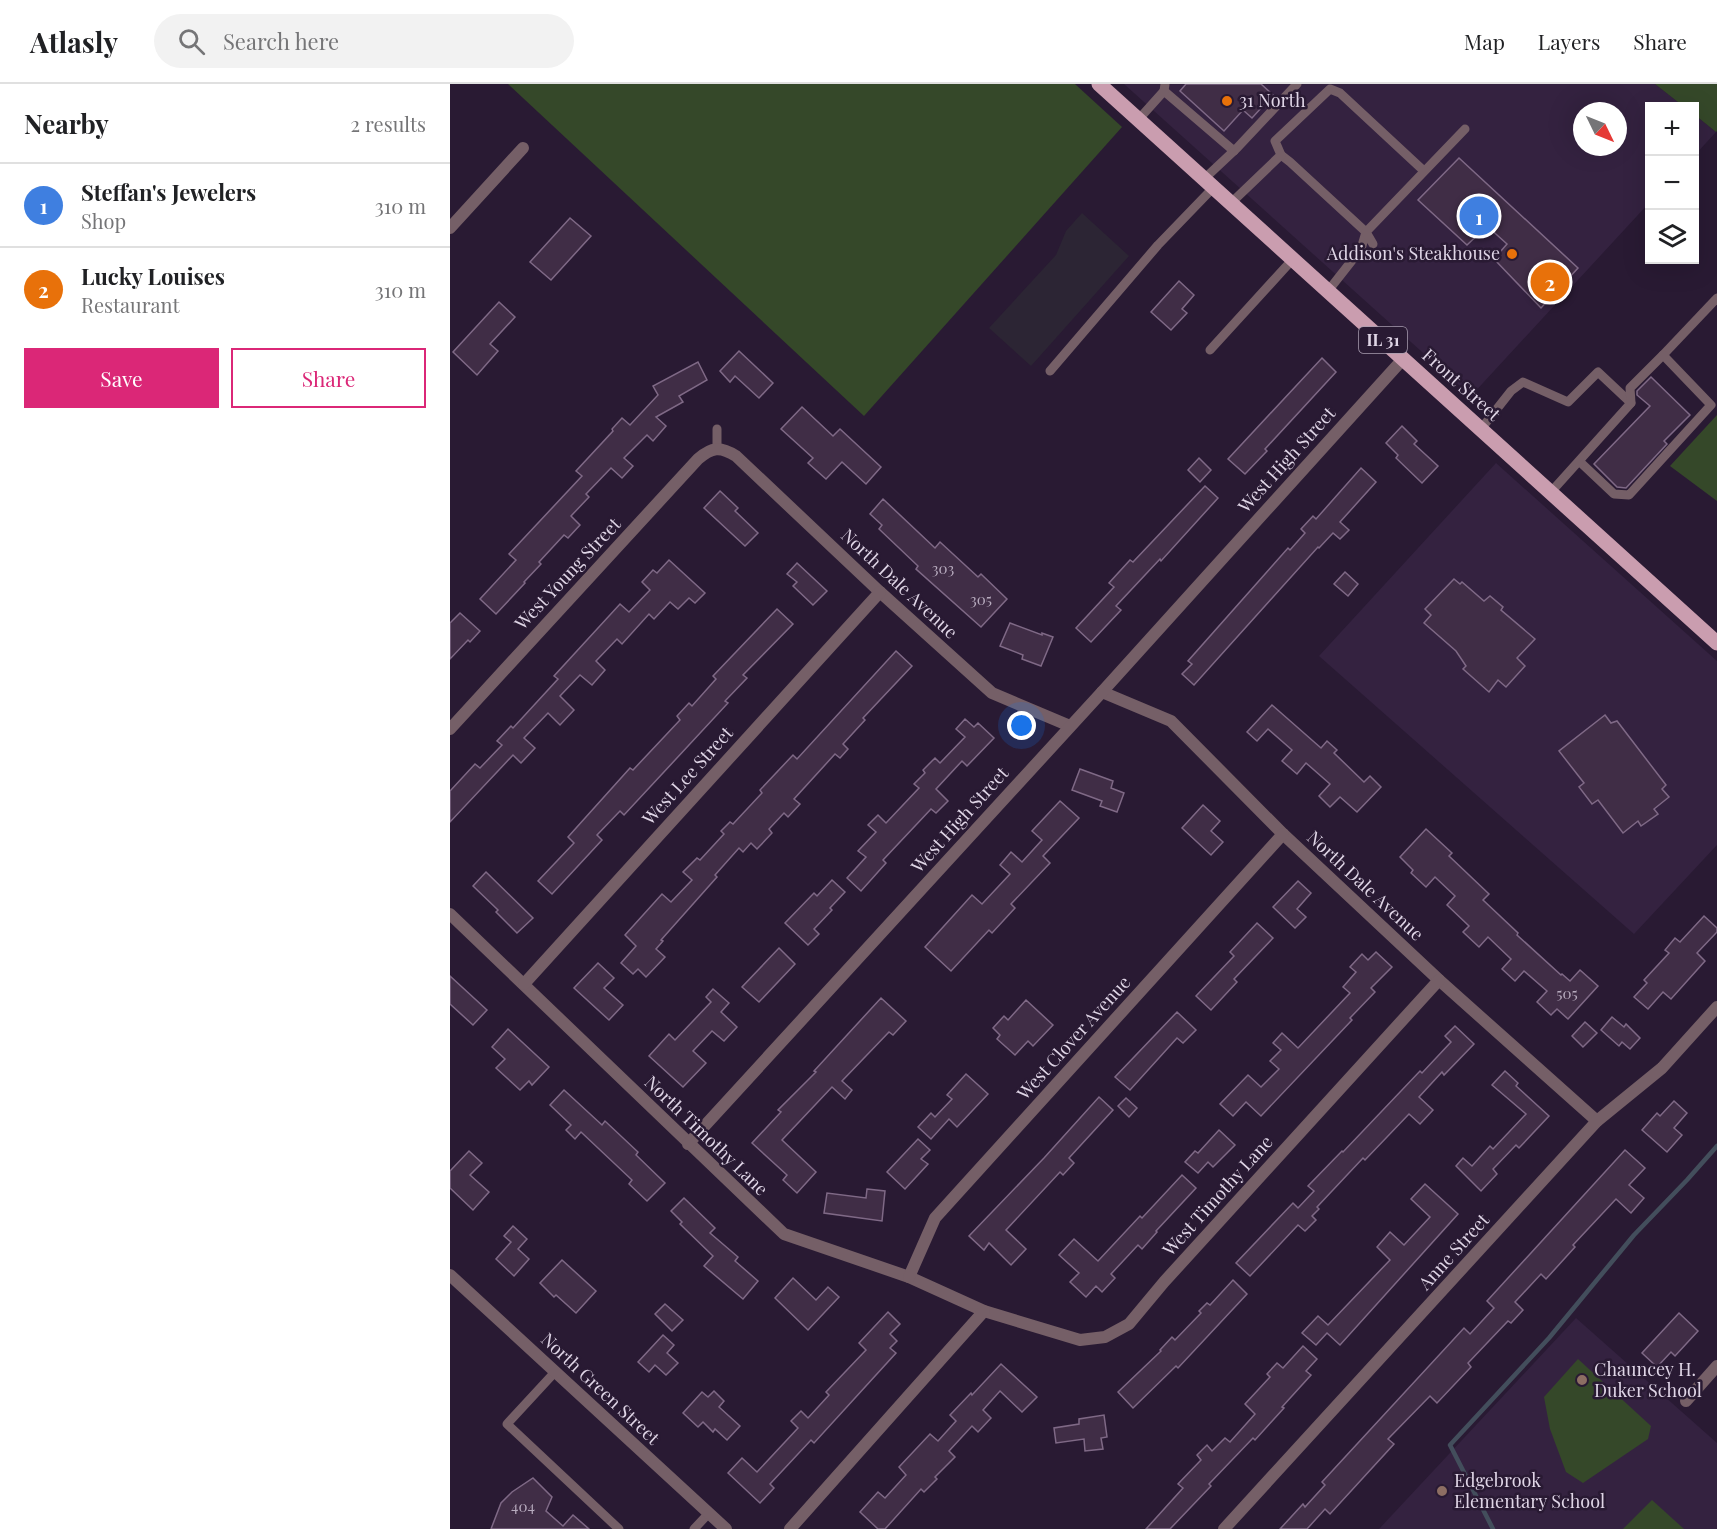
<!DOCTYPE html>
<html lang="en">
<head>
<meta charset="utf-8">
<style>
	:root { --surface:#fff; --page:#f2f2f2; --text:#202124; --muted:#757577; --line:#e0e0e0; --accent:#db2777 }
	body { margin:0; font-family:"Playfair Display",serif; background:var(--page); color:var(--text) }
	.controls { position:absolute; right:18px; top:18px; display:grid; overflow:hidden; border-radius:0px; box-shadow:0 6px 24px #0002 }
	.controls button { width:54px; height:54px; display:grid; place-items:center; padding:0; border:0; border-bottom:2px solid var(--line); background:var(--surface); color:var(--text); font:30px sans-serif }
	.compass { position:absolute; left:1123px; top:18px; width:54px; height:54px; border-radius:50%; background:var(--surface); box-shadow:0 6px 24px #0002; rotate:133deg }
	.you { position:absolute; left:572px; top:642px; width:21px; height:21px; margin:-15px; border:4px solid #fff; border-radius:50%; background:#1a73e8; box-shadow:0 0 0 9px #1a73e833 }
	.badge { display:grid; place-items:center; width:39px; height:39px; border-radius:50%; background:var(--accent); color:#fff; font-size:20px; font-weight:700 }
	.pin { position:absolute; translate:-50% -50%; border:3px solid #fff; box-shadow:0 2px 6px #0006 }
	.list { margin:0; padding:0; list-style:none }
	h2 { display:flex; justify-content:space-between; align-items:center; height:78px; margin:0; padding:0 24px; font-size:26px }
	h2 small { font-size:20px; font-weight:400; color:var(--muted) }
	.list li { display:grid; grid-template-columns:39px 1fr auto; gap:18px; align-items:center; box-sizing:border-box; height:84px; padding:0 24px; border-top:2px solid var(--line) }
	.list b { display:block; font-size:22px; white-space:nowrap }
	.list p { margin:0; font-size:20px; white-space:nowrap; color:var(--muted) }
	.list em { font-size:20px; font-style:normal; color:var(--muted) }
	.actions { display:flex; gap:12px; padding:18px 24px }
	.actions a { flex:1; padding:14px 0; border:2px solid var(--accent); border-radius:0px; text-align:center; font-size:21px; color:var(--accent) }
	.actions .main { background:var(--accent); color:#fff }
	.icon { flex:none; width:33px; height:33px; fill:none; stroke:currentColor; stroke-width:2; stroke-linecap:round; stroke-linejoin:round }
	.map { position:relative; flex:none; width:1267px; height:1445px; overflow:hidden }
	header { display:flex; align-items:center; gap:36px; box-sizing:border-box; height:84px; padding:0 30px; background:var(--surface); border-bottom:2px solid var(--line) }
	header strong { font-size:28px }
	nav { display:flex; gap:33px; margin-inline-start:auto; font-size:21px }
	.search { width:420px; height:54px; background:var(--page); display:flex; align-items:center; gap:15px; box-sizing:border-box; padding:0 21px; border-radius:33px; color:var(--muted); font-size:22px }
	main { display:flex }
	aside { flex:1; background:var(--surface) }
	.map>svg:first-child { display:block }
	.built { fill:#342240; fill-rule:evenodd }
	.industrial { fill:#2c2534 }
	.green { fill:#354829 }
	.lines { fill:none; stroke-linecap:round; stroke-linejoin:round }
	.stream { stroke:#434e5c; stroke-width:4.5 }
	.building { fill:#402d46; stroke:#7f6986; stroke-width:1.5 }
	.service { stroke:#755f67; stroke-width:9 }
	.minor { stroke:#755f67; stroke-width:12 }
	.primary { stroke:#ca9daf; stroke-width:15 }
	.food-dot { fill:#e8710a; stroke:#291a33; stroke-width:2 }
	.education-dot { fill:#8d6e63; stroke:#291a33; stroke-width:2 }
	.labels { text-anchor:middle; stroke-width:5; stroke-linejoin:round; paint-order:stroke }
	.number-label { font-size:15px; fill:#b7abbe }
	.shield { fill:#291a33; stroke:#a89db0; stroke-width:1.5 }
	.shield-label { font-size:16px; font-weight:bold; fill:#dfd5e6 }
	.poi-label { font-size:18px; fill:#dfd5e6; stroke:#291a33; text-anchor:start }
	.street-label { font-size:18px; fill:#dfd5e6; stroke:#291a33 }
</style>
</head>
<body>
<header>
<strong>Atlasly</strong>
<div class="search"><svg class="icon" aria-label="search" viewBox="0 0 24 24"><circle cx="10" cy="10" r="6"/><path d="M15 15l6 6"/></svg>Search here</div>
<nav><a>Map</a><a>Layers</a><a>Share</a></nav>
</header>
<main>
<aside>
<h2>Nearby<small>2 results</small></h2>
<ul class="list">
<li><span class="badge" style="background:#3f7fe0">1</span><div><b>Steffan's Jewelers</b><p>Shop</p></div><em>310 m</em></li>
<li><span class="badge" style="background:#e8710a">2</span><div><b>Lucky Louises</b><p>Restaurant</p></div><em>310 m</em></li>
</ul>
<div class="actions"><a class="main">Save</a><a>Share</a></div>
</aside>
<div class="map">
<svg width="1267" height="1445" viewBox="0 0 1267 1445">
	<rect width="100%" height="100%" fill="#291a33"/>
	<g class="built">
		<path d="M 674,0 L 1205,0 L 1233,22 L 1200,22 L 1199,119 L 1021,312 ZM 1132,27 L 1168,27 L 1168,63 L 1132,63 Z"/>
		<polygon points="1245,31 1266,48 1245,71 1244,71"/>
		<polygon points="1046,379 1267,577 1267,761 1184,850 869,572"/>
		<polygon points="1126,1234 1267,1359 1267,1445 929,1445"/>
	</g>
	<polygon class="industrial" points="632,129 679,172 581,282 539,244 606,171 616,147"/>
	<g class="green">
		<polygon points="58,0 625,0 672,43 414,332"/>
		<polygon points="1205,0 1267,0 1267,47 1266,48 1245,31 1244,22 1233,22"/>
		<polygon points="1267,331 1267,417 1220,382"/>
		<polygon points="1128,1275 1201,1342 1198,1355 1133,1399 1116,1388 1100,1345 1094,1313"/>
		<polygon points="1202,1416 1234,1445 1173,1445"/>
	</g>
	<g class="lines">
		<polyline class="stream" points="1043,1445 1000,1361 1099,1254 1184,1151 1237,1096 1267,1062"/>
	</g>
	<g class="building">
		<polygon points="736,0 811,0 823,11 802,34 793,26 774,47 730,7"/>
		<polygon points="1009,74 1128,184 1091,224 1044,175 1057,160 1037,142 1017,161 968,116"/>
		<polygon points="120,134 141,152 101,196 80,178"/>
		<polygon points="729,197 744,211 732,225 737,229 721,246 701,228"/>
		<polygon points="49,218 65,233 40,260 48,267 27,291 3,268"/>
		<polygon points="289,267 323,299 309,314 285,292 280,298 270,287"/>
		<polygon points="872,274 886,288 815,365 817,367 795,390 778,375"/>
		<polygon points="248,278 257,296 229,312 233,318 206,333 216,342 203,357 197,351 174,374 183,382 172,394 161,384 136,410 139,413 121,432 130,441 118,454 114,451 89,478 91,480 74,498 75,499 46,530 30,515 66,476 59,470 132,392 126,387 163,347 162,345 172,334 180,341 208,311 203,302"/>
		<polygon points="1201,293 1240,331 1214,357 1217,360 1176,404 1167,403 1144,380 1200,322 1187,311 1187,307"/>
		<polygon points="352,323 383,352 390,345 431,383 416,400 392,378 376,395 358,379 363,374 331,345"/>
		<polygon points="952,342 967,357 964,360 988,382 972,399 946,374 948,371 936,359"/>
		<polygon points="749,374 761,386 750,398 738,386"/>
		<polygon points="911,384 926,398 890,438 899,446 890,455 883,449 869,464 868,463 744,601 732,590 742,580 738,577 838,464 840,466 855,449 851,445 863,432 866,435"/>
		<polygon points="755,402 768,414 711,477 710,475 666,522 671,526 641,558 626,544 664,503 659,499 680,476 683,478"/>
		<polygon points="270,407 288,424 285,427 308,449 295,462 254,424"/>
		<polygon points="433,415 485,464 490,458 528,493 531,490 557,515 531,543 466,485 468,482 429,445 432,441 420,430"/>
		<polygon points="219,476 255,509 245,519 239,514 228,525 220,518 204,535 199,530 172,560 167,555 146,577 155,586 142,601 130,591 110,612 124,626 110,641 98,629 74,654 85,664 71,679 63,671 0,738 0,707 25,680 30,684 52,661 47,657 61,642 63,644 108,595 104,592 170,520 179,528 200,506 192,498 203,486 207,489"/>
		<polygon points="347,479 377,507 363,521 343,502 347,498 337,490"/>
		<polygon points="895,488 908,500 898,512 884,500"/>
		<polygon points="1004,495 1010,500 1012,498 1034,517 1040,512 1053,523 1051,526 1085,555 1067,574 1075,582 1056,603 1048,596 1039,608 1013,585 1016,582 1006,567 974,539 981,531 975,525"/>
		<polygon points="327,525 343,540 293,591 297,594 275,617 278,619 174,731 170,727 147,751 152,756 102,810 88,797 124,759 118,753 180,684 183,686 230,636 227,632 239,619 242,622 266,595 263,592"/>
		<polygon points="10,529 30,547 20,558 18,556 0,575 0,539"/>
		<polygon points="560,539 592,551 592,549 603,553 591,582 572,575 573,571 550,562"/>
		<polygon points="446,567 462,582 413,634 415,636 393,660 398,665 390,674 385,670 344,715 350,720 338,733 334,729 319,745 322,749 307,765 301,759 293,768 289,764 265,791 267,793 211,856 213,857 206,865 215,873 196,893 188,885 183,890 171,879 186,862 175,851 212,810 221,818 242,796 233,788 247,774 250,776 274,750 271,747 280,738 283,740 312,709 310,706 343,671 347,675"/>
		<polygon points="822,621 871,664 877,657 887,666 884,669 914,698 920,692 931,703 907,728 890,713 880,723 869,712 880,700 856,679 847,690 832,677 842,666 818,645 807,657 797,648"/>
		<polygon points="1155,631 1161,639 1167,637 1216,701 1212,705 1219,713 1204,725 1208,730 1191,742 1188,737 1173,749 1148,716 1142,720 1129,703 1134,699 1109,667"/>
		<polygon points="515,635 524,643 528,639 544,654 517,682 512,677 486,705 498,717 486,729 481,725 433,776 436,779 411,807 397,794 416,773 408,767 426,748 418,741 428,731 436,739 469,704 464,700 475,689 473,686 485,674 490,679 515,653 506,645"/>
		<polygon points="630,685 663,697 661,704 674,709 667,728 650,722 652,717 622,706"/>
		<polygon points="610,717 629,734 593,772 600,779 561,820 565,824 542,849 539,846 501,887 475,863 522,811 532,820 560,790 550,781 561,768 572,778 592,756 582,747"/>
		<polygon points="753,721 770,737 761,747 773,758 761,771 732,744"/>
		<polygon points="976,745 1002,769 999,772 1039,810 1033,816 1068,849 1067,851 1111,891 1112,890 1120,897 1130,886 1148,902 1118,935 1107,925 1101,931 1087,918 1097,907 1074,887 1065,897 1052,885 1061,875 1038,853 1029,863 1013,848 1019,842 997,821 1005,812 985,793 976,803 961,789 963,786 950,773"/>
		<polygon points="36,788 83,834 67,849 46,828 48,826 23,802"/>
		<polygon points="382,796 395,808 380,824 382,826 364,845 369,850 358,861 335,839 364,809 367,812"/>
		<polygon points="848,797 861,809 847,825 856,833 845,844 823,823"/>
		<polygon points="1254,832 1267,844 1267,848 1247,869 1255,877 1221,915 1213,908 1198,925 1184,913 1197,899 1194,896 1219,869 1215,866 1225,854 1230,858"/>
		<polygon points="807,839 823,854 784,895 787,898 761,926 746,912 784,872 780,868"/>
		<polygon points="329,864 345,880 309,918 292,903"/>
		<polygon points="926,868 942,883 921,904 925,908 900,934 902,936 811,1032 796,1018 783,1032 770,1020 798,991 811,1003 829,985 820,977 831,966 823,959 832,949 848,964 900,909 893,903 906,888 900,883 912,870 918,876"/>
		<polygon points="148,879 164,894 154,904 173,921 159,936 124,904"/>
		<polygon points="0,892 37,926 23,941 0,920"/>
		<polygon points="263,905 279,919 271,928 287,943 274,957 262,947 243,967 256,979 233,1003 199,972 219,950 225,956 261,918 256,913"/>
		<polygon points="431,914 456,937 443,951 439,948 392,997 402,1006 395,1015 382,1003 332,1056 366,1088 347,1109 333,1096 337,1091 302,1059 331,1028 328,1026 366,988 364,987"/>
		<polygon points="576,916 603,941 583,962 578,957 565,971 547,955 550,951 543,944 554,932 558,936"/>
		<polygon points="727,928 746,946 733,959 727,954 680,1006 665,993"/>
		<polygon points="1162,933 1174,943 1176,940 1190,954 1180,965 1172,958 1169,962 1151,946"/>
		<polygon points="1135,938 1147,949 1133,963 1122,952"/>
		<polygon points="1005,942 1024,960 994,991 992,988 969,1013 983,1026 970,1040 959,1030 915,1076 913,1074 867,1123 869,1125 862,1132 866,1136 855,1147 848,1141 800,1192 786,1179 843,1119 848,1124 864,1107 858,1102 892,1067 893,1068 970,987 972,989 1001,958 995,952"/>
		<polygon points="58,945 99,983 82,1001 79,997 70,1006 46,984 55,975 42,963"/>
		<polygon points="1055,987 1068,999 1066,1002 1099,1032 1069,1064 1066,1061 1043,1085 1047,1090 1031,1107 1006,1082 1013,1074 1022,1082 1040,1062 1043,1065 1076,1030 1042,1001"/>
		<polygon points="516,990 538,1010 507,1043 499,1035 481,1055 468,1043 481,1029 485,1033 502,1015 497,1011"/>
		<polygon points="114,1006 152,1041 155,1037 188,1068 186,1071 215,1099 197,1117 179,1100 182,1096 131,1048 125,1055 116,1046 121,1041 100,1021"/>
		<polygon points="649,1013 663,1026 619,1074 624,1079 613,1091 610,1088 556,1146 576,1165 561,1181 539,1159 534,1166 519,1152 594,1074"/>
		<polygon points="676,1014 687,1024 679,1033 668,1022"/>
		<polygon points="1224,1017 1237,1029 1224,1044 1232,1051 1217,1068 1192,1046 1207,1029 1210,1032"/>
		<polygon points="769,1046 785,1061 763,1083 758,1078 748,1089 735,1078 745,1067 748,1069"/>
		<polygon points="468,1055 480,1066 471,1075 478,1080 455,1105 437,1088"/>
		<polygon points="1175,1066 1195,1084 1179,1101 1194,1114 1181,1129 1166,1115 1123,1161 1125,1163 1096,1195 1091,1190 1065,1218 1073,1226 1061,1239 1058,1237 1018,1279 1021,1283 987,1319 980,1312 938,1355 944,1360 880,1430 875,1425 857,1445 830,1445 853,1420 855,1423 875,1401 872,1398 1014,1244 1020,1250 1044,1224 1037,1217"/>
		<polygon points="19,1067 32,1079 20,1091 39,1108 23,1126 0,1104 0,1087"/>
		<polygon points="732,1091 746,1104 706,1147 707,1148 692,1165 688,1161 661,1190 665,1194 652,1208 646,1202 636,1213 620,1198 629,1189 609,1171 624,1155 648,1177 690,1132 692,1134"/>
		<polygon points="975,1100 1008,1130 890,1261 877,1249 866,1261 852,1249 868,1232 878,1241 940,1176 927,1163 940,1148 954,1161 980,1133 961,1115"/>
		<polygon points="417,1105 435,1107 432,1137 374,1129 377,1109 416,1114"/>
		<polygon points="234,1114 265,1144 260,1149 288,1173 285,1177 308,1197 293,1215 254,1182 263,1172 230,1140 232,1138 221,1127"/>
		<polygon points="63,1142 77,1155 68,1165 79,1175 64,1192 46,1175 61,1158 54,1152"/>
		<polygon points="112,1176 146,1207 126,1229 106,1211 104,1213 90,1199"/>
		<polygon points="343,1194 366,1216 378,1203 389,1213 358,1246 325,1214"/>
		<polygon points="783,1196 797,1210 728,1284 726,1282 683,1324 668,1308 711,1267 710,1266 722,1253 725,1256 751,1229 749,1227 757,1219 760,1221"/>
		<polygon points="215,1220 233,1236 222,1247 205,1230"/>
		<polygon points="438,1228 450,1240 440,1250 447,1257 440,1264 446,1269 364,1359 361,1356 320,1400 324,1404 310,1419 278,1389 292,1374 307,1388 348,1344 341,1337 351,1327 358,1334 379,1311 376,1308 416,1266 409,1259"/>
		<polygon points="1229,1229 1248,1247 1225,1272 1221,1268 1207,1283 1192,1269"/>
		<polygon points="213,1251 224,1261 217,1269 228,1279 216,1291 205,1281 199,1288 188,1278"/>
		<polygon points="853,1262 867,1275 856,1287 861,1291 832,1323 834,1324 805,1356 803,1354 759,1400 761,1402 720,1445 696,1445 733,1404 728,1400 751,1376 747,1371 757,1361 762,1367 775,1354 780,1358 805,1330 795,1320 820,1293 817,1290 827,1279 833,1284"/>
		<polygon points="551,1280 587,1313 572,1328 550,1307 533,1326 541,1334 528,1348 522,1342 499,1367 505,1373 485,1393 487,1395 474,1408 471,1405 435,1445 428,1445 410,1428 428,1408 435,1414 456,1391 449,1383 480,1350 488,1357 506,1337 500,1331 521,1309 522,1311"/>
		<polygon points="264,1307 274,1317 269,1323 290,1342 277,1356 265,1345 263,1348 253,1338 248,1343 233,1329 252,1308 258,1313"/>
		<polygon points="654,1331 657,1353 651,1354 653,1365 635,1367 634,1355 606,1359 604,1344 629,1340 629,1335"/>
		<polygon points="83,1394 102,1413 96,1427 113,1442 123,1431 139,1445 41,1445 51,1419 62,1408"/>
	</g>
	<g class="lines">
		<g class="service">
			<polyline points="714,7 784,67"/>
			<polyline points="688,36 714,7 715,0"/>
			<polyline points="831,71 840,78 916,148 911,165 878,207"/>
			<polyline points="754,95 787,64 847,0"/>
			<polyline points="781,119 831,71 825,57 880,5 890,9 974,87"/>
			<polyline points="923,160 916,148 1015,45"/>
			<polyline points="760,266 843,175"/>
			<polyline points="1213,271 1267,214"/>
			<polyline points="600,287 708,161 763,104"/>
			<polyline points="267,345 267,364"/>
			<polyline points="1031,345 1061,307 1073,298 1118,318 1148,288 1181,319"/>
			<polyline points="1101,408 1181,319 1180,304 1213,271 1261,321 1179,411 1164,410 1129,377"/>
			<polyline points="105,1288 57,1340 169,1445"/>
			<polyline points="244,1445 259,1429"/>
		</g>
		<g class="minor">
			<polyline points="0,144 73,64"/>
			<polyline points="652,608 721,637 833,750 989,896 1147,1037"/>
			<path d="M 0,645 L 248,375 C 262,363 270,362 286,372 L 430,508 L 542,609 L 620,642"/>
			<polyline points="0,830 334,1150 459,1193 534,1227 630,1256 655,1253 679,1240 714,1198 989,896"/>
			<polyline points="74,900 430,508"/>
			<polyline points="238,1060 652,608 953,275"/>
			<polyline points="0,1191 276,1445"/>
			<polyline points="459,1193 485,1134 833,750"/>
			<polyline points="1236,1317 1267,1282"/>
			<polyline points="340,1445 534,1227"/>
			<polyline points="774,1445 1147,1037 1212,984 1267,923"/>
		</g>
		<polyline class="primary" points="649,0 1267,559"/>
	</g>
	<g class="food-dot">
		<circle cx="777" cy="17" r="6"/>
		<circle cx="1062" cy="170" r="6"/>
	</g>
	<g class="education-dot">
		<circle cx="1132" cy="1296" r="6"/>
		<circle cx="992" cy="1407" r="6"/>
	</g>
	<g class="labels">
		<g class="number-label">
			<text x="493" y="490">303</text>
			<text x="531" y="521">305</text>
			<text x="1117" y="915">505</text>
			<text x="73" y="1428">404</text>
		</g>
		<rect class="shield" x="909" y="243" width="48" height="26" rx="4.5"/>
		<g class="shield-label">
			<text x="933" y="262">IL 31</text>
		</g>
		<g class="poi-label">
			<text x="789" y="23">31 North</text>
			<text x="1050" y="176" text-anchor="end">Addison's Steakhouse</text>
			<text x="1144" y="1292">Chauncey H.<tspan x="1144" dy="21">Duker School</tspan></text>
			<text x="1004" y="1403">Edgebrook<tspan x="1004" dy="21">Elementary School</tspan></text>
		</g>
		<g class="street-label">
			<text transform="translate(1011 301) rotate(42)" y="6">Front Street</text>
			<text transform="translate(837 376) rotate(-48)" y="6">West High Street</text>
			<text transform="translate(118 490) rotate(-47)" y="6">West Young Street</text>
			<text transform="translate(449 500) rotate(43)" y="6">North Dale Avenue</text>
			<text transform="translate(238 692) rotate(-48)" y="6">West Lee Street</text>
			<text transform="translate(510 736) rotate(-48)" y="6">West High Street</text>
			<text transform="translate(915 802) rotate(43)" y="6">North Dale Avenue</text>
			<text transform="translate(624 954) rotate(-48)" y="6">West Clover Avenue</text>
			<text transform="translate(256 1052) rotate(44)" y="6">North Timothy Lane</text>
			<text transform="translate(768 1112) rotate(-48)" y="6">West Timothy Lane</text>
			<text transform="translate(1004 1168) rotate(-48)" y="6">Anne Street</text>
			<text transform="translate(150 1305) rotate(43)" y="6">North Green Street</text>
		</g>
	</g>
</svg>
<div class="controls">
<button>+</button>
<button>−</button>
<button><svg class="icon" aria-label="layers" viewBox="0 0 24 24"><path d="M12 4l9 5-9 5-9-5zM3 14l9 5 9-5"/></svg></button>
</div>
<svg class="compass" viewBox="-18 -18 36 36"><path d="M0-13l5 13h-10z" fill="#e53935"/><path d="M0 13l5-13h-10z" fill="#757577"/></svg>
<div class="you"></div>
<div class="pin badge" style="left:1029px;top:132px;background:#3f7fe0">1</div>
<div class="pin badge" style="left:1100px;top:198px;background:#e8710a">2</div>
</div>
</main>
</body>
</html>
